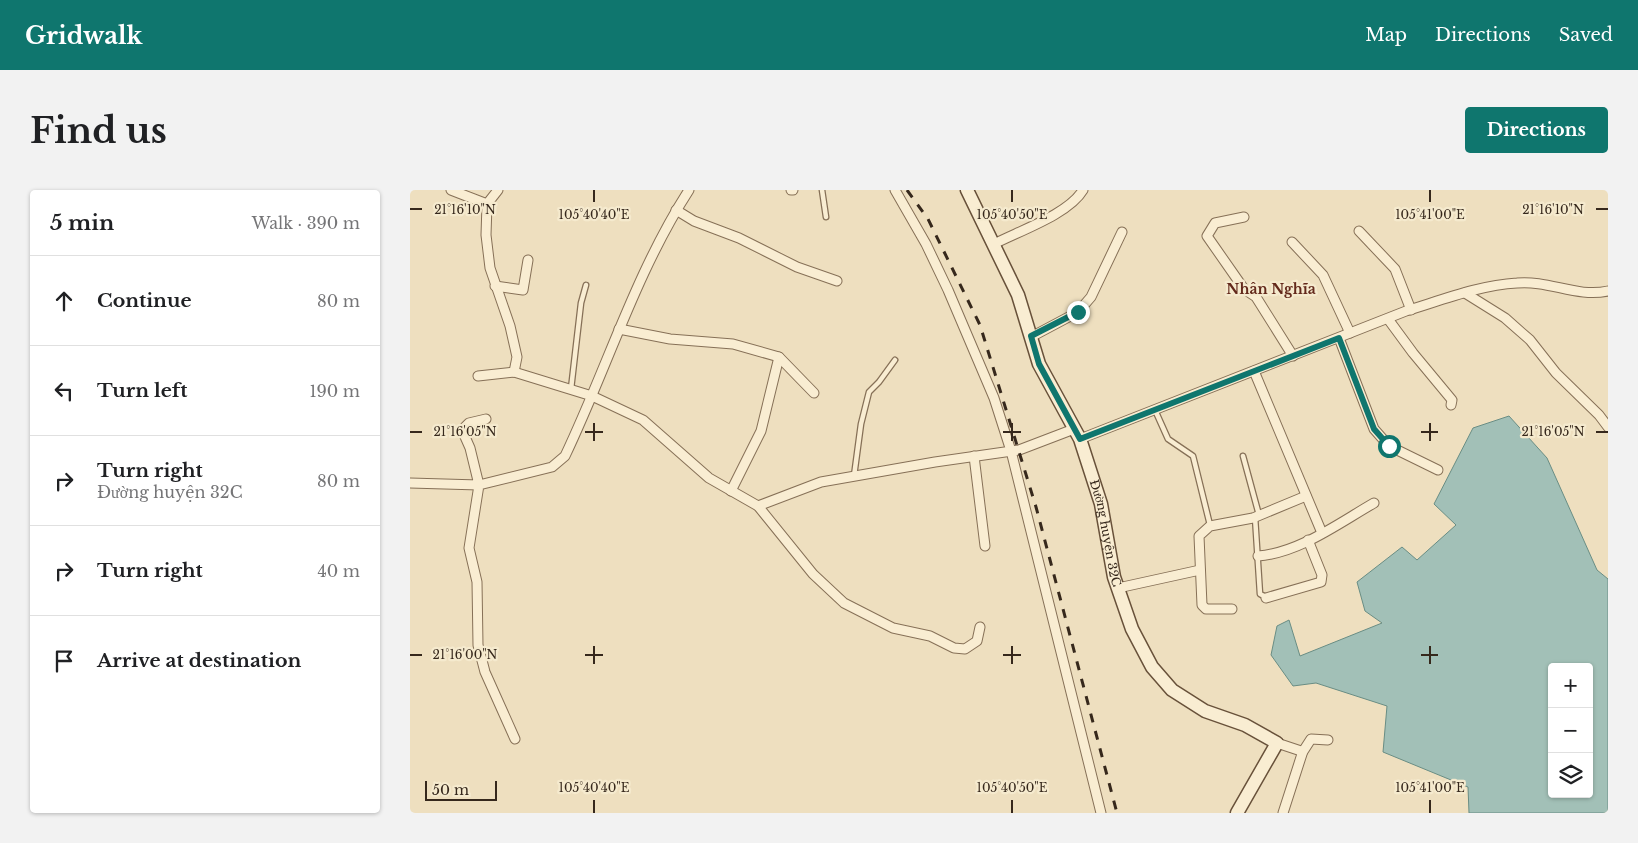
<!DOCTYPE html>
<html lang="en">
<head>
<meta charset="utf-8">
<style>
	:root { --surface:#fff; --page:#f2f2f2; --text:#202124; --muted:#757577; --line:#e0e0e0; --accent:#0f766e }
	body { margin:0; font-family:"Libre Baskerville",serif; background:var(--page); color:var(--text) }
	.controls { position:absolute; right:15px; bottom:15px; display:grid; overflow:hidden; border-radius:5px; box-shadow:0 1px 4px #0004 }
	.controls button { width:45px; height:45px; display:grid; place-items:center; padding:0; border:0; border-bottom:1px solid var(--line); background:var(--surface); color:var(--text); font:25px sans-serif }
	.scale { position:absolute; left:15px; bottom:12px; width:72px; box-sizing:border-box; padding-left:5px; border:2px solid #36281c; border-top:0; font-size:14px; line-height:18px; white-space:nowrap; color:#36281c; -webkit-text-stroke:4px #f5eace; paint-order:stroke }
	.stop { position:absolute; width:15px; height:15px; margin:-11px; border:4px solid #0f766e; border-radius:50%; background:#fff }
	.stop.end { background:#0f766e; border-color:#fff; box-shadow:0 1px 5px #0008 }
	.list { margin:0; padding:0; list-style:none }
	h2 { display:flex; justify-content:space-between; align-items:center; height:65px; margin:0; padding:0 20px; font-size:21px }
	h2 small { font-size:16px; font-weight:400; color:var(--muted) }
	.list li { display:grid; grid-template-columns:32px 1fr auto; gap:15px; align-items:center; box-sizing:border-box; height:90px; padding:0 20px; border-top:1px solid var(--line) }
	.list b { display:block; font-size:19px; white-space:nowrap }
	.list p { margin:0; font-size:16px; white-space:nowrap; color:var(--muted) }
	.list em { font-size:16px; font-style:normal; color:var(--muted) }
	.icon { flex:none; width:28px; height:28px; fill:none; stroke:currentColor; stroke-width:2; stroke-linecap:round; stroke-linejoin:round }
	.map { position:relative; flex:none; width:1198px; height:623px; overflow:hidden; border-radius:5px }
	header { display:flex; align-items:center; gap:30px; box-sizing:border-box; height:70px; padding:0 25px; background:var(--accent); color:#fff }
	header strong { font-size:24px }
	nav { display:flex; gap:28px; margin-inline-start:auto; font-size:18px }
	.intro { display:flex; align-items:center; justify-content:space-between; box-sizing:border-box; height:120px; padding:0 30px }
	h1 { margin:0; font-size:35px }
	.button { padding:12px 22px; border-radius:5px; background:var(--accent); color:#fff; font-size:18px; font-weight:700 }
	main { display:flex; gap:30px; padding:0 30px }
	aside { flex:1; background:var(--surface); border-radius:5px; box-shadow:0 1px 4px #0004 }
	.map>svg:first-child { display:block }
	.water { fill:#a2c0b7; stroke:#698d84; fill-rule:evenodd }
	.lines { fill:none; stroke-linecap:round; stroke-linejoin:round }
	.lane-casing { stroke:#867057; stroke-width:7 }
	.street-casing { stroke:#867057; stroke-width:11 }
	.secondary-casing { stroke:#68513a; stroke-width:15 }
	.lane { stroke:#f9edd2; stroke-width:4.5 }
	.street { stroke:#f9edd2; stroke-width:9 }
	.secondary { stroke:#f9edd2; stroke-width:12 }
	.rail { stroke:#36281c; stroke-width:3; stroke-dasharray:9 9; stroke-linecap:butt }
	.route { stroke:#0f766e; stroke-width:6 }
	.ticks { fill:none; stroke:#36281c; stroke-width:2 }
	.labels { text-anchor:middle; stroke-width:4.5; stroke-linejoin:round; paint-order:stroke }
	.street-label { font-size:12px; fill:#36281c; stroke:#f5eace }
	.neighbourhood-label { font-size:14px; font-weight:bold; fill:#63291b; stroke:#f5eace }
	.ticks-label { font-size:12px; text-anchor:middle; fill:#36281c; stroke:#f5eace; stroke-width:4.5; stroke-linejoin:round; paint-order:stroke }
</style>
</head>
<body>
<header>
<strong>Gridwalk</strong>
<nav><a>Map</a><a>Directions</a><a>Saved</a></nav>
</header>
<div class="intro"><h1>Find us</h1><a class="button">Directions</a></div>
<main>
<aside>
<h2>5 min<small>Walk · 390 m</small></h2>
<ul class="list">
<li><svg class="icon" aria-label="ahead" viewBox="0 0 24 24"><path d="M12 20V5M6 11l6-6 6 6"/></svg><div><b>Continue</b></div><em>80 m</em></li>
<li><svg class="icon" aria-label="left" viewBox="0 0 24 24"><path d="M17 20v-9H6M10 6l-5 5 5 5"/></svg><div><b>Turn left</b></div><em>190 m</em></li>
<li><svg class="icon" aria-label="right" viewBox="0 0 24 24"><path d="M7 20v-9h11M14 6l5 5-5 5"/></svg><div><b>Turn right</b><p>Đường huyện 32C</p></div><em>80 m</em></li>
<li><svg class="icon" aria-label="right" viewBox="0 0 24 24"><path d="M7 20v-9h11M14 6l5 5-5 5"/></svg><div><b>Turn right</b></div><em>40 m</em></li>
<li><svg class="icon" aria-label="arrive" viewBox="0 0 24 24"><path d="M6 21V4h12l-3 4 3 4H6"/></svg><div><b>Arrive at destination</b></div></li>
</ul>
</aside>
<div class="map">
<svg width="1198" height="623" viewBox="0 0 1198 623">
	<rect width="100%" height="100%" fill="#eedfbf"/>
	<path class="water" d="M 1099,226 L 1137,268 L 1187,380 L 1198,389 L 1198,623 L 1059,623 L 1058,597 L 973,562 L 977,516 L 906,493 L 883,496 L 861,465 L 867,436 L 879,430 L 890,466 L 972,433 L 955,421 L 947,392 L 992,357 L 1007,370 L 1046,335 L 1024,314 L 1063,238 ZM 1142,477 L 1179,477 L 1179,604 L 1142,604 Z"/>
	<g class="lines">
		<g class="lane-casing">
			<g id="lane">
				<polyline points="412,0 416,27"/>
				<polyline points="161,199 171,113 176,95"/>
				<polyline points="745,220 758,249 783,266 800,335"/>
				<polyline points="833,266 849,325"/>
				<polyline points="444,286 451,234 459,202 469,192 485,170"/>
				<polyline points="845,327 850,404 856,407"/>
			</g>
		</g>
		<g class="street-casing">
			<g id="street">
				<polyline points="41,0 77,14"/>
				<polyline points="88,0 77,14 76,45 80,78 100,136 107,167 104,182"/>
				<polyline points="381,0 383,0"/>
				<polyline points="485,0 516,54 538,100 584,208 601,261 691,623"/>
				<polyline points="266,20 284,31 329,48 387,77 427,91"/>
				<polyline points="834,27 805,33 797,46 834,99 846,107 883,166"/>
				<polyline points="949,41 985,79 1001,120"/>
				<polyline points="882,52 913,85 940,143"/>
				<path d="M 584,54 C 609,41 659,24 673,0"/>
				<polyline points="85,96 113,100 118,70"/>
				<polyline points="1055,103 1095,128 1120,150 1146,183 1189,225 1198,237"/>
				<polyline points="978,129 1003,163 1042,210 1041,215"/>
				<polyline points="209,139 260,149 323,154 369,167 404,203"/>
				<polyline points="621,147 668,122 681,107 712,42"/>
				<polyline points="929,148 964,239 979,256 1028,280"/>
				<polyline points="844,181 912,343"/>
				<polyline points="68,186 104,182 182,206 233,230 299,288 348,316 403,384 434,413 483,438 520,446 544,458 555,459 567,451 570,437"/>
				<path d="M 670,249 L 996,121 C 1032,110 1070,95 1107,93 C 1139,90 1167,108 1198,101"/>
				<polyline points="564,266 575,356"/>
				<polyline points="0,293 69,295 60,258 52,240 59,233 76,229"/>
				<polyline points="321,301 351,241 369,167"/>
				<polyline points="348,316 411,292 525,272 609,260 664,239"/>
				<path d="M 848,366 C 889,363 929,333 964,313"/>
				<polyline points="708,398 790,380"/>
				<polyline points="856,408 911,392 912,385 898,350"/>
				<polyline points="822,419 796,419 792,415 789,346 800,336 843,328 896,306"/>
				<path d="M 105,549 L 75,482 L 68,455 L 67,392 L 59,358 L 69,295 L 142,277 L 155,266 C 197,178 226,82 279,0"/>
				<polyline points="867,553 891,561 892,564 873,623"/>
				<polyline points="892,563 901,549 918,550"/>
			</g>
		</g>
		<g class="secondary-casing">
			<g id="secondary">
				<path id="s1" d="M 557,0 L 608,105 L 629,174 L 670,249 L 691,314 L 704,387 L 722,439 L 742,477 L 762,500 L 795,521 L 835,535 L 867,553 L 827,623"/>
			</g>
		</g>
		<use href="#lane" class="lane"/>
		<use href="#street" class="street"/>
		<use href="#secondary" class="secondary"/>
		<polyline class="rail" points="497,0 518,29 570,135 626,317 707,623"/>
	</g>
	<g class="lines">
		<polyline class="route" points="668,122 621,146 629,174 670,249 929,148 964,239 979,256"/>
	</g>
	<path class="ticks" d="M 184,0 L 184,12M 602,0 L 602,12M 1020,0 L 1020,12M 0,19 L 12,19M 1186,19 L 1198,19M 184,233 L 184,251M 602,233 L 602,251M 1020,233 L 1020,251M 0,242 L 12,242M 175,242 L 193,242M 593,242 L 611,242M 1011,242 L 1028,242M 1186,242 L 1198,242M 184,456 L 184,474M 602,456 L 602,474M 1020,456 L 1020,474M 0,465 L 12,465M 175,465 L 193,465M 593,465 L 611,465M 1011,465 L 1028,465M 184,610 L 184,623M 602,610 L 602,623M 1020,610 L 1020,623"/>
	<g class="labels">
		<g class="street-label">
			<text dy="4" stroke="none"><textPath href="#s1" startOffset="372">Đường huyện 32C</textPath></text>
		</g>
		<g class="neighbourhood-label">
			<text x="861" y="104">Nhân Nghĩa</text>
		</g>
	</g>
	<g class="ticks-label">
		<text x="55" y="24">21°16'10"N</text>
		<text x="1143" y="24">21°16'10"N</text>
		<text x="184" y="29">105°40'40"E</text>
		<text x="602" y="29">105°40'50"E</text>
		<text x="1020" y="29">105°41'00"E</text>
		<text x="55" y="246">21°16'05"N</text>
		<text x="1143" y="246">21°16'05"N</text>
		<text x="55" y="469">21°16'00"N</text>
		<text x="184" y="602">105°40'40"E</text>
		<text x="602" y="602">105°40'50"E</text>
		<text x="1020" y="602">105°41'00"E</text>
	</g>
</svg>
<div class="controls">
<button>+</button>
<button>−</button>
<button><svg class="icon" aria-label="layers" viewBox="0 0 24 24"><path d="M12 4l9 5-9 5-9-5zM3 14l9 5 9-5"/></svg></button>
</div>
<div class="scale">50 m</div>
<div class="stop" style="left:979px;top:256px"></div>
<div class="stop end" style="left:668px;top:122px"></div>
</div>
</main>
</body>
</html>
